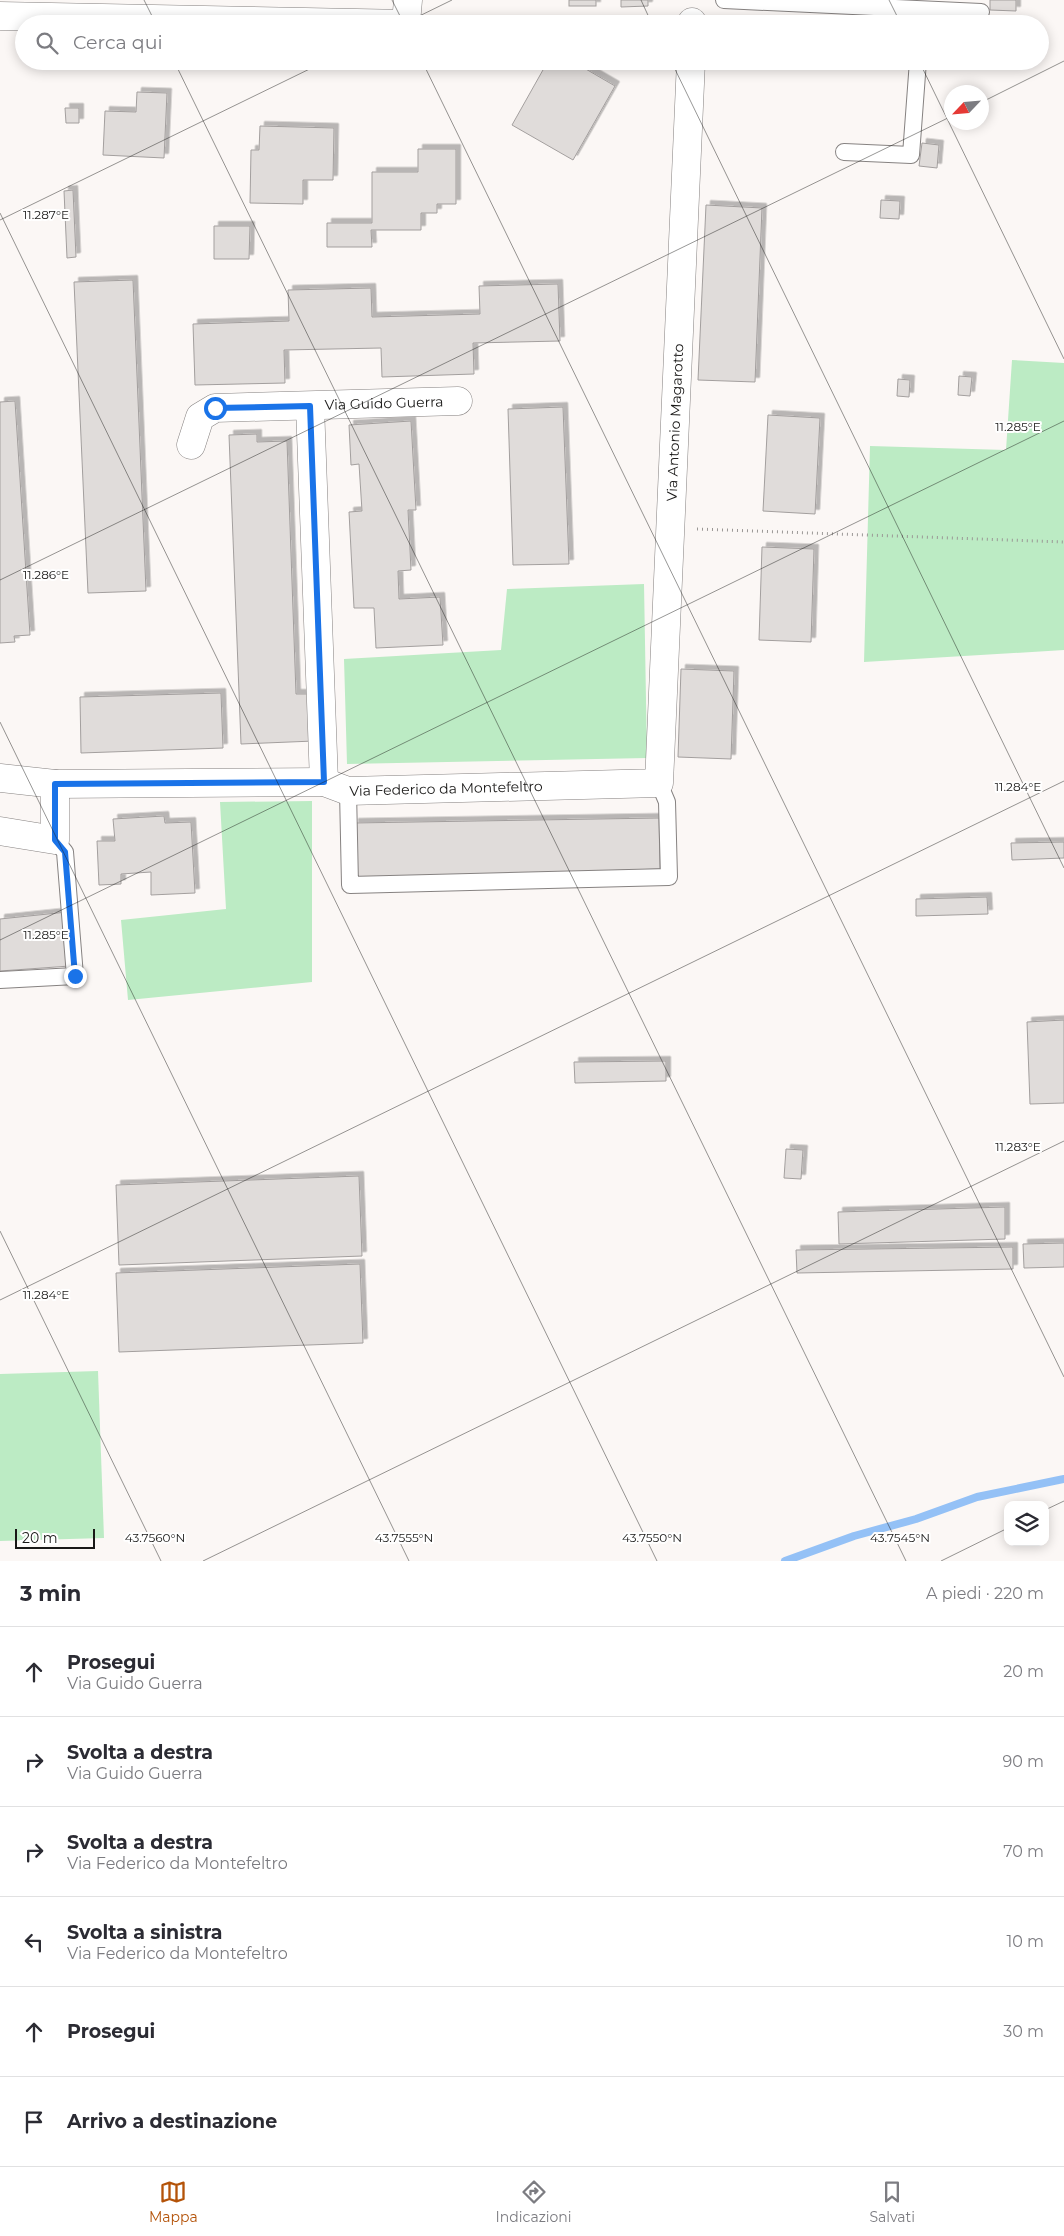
<!DOCTYPE html>
<html lang="it">
<head>
<meta charset="utf-8">
<style>
	:root { --surface:#fff; --page:#f2f2f3; --text:#2b2b33; --muted:#7c7c81; --line:#e1e1e2; --accent:#b45309 }
	body { margin:0; font-family:Montserrat,sans-serif; background:var(--page); color:var(--text) }
	.controls { position:absolute; right:15px; bottom:15px; display:grid; overflow:hidden; border-radius:10px; box-shadow:0 2px 12px #0003 }
	.controls button { width:45px; height:45px; display:grid; place-items:center; padding:0; border:0; border-bottom:1px solid var(--line); background:var(--surface); color:var(--text); font:25px sans-serif }
	.compass { position:absolute; left:944px; top:85px; width:45px; height:45px; border-radius:50%; background:var(--surface); box-shadow:0 2px 12px #0003; rotate:244deg }
	.scale { position:absolute; left:15px; bottom:12px; width:80px; box-sizing:border-box; padding-left:5px; border:2px solid #191817; border-top:0; font-size:14px; line-height:18px; white-space:nowrap; color:#191817; -webkit-text-stroke:4px #fff; paint-order:stroke }
	.stop { position:absolute; width:15px; height:15px; margin:-11px; border:4px solid #1a73e8; border-radius:50%; background:#fff }
	.stop.end { background:#1a73e8; border-color:#fff; box-shadow:0 1px 5px #0008 }
	.list { margin:0; padding:0; list-style:none }
	h2 { display:flex; justify-content:space-between; align-items:center; height:65px; margin:0; padding:0 20px; font-size:21px }
	h2 small { font-size:16px; font-weight:400; color:var(--muted) }
	.list li { display:grid; grid-template-columns:32px 1fr auto; gap:15px; align-items:center; box-sizing:border-box; height:90px; padding:0 20px; border-top:1px solid var(--line) }
	.list b { display:block; font-size:19px; white-space:nowrap }
	.list p { margin:0; font-size:16px; white-space:nowrap; color:var(--muted) }
	.list em { font-size:16px; font-style:normal; color:var(--muted) }
	.icon { flex:none; width:28px; height:28px; fill:none; stroke:currentColor; stroke-width:2; stroke-linecap:round; stroke-linejoin:round }
	.map { position:relative; flex:none; width:1064px; height:1561px; overflow:hidden }
	.search { position:absolute; background:var(--surface); box-shadow:0 2px 12px #0003; left:15px; right:15px; top:15px; height:55px; display:flex; align-items:center; gap:12px; box-sizing:border-box; padding:0 18px; border-radius:28px; color:var(--muted); font-size:19px }
	.sheet { height:605px; background:var(--surface) }
	nav { display:flex; justify-content:space-around; align-items:center; box-sizing:border-box; height:70px; border-top:1px solid var(--line); background:var(--surface); font-size:14px; color:var(--muted) }
	nav a { display:grid; justify-items:center; gap:2px }
	nav .on { color:var(--accent) }
	.map>svg:first-child { display:block }
	.green { fill:#bcebc4 }
	.lines { fill:none; stroke-linecap:round; stroke-linejoin:round }
	.stream { stroke:#94c1f6; stroke-width:8 }
	.building { fill:#e0dcda; stroke:#a39f9e; filter:url(#shadow) }
	.service-casing { stroke:#868281; stroke-width:18 }
	.minor-casing { stroke:#868281; stroke-width:29 }
	.path { stroke:#9a9795; stroke-width:3; stroke-dasharray:1 4; stroke-linecap:butt }
	.service { stroke:#fff; stroke-width:16 }
	.minor { stroke:#fff; stroke-width:28 }
	.route { stroke:#1a73e8; stroke-width:6 }
	.ticks { fill:none; stroke:#191817; stroke-width:1; stroke-opacity:0.45 }
	.labels { text-anchor:middle; stroke-width:4; stroke-linejoin:round; paint-order:stroke }
	.street-label { font-size:14px; fill:#191817; stroke:#fff }
	.ticks-label { font-size:12px; text-anchor:middle; fill:#191817; stroke:#fff; stroke-width:4; stroke-linejoin:round; paint-order:stroke }
</style>
</head>
<body>
<div class="map">
<svg width="1064" height="1561" viewBox="0 0 1064 1561">
	<defs>
		<filter id="shadow"><feDropShadow dx="4.5" dy="-4.5" stdDeviation="0" flood-color="#0004"/></filter>
	</defs>
	<rect width="100%" height="100%" fill="#fbf7f5"/>
	<g class="green">
		<polygon points="1012,360 1064,363 1064,650 864,662 870,446 1006,450"/>
		<polygon points="644,584 647,758 347,764 344,659 501,650 507,589"/>
		<polygon points="312,801 312,982 128,1000 121,920 226,909 220,802"/>
		<polygon points="98,1371 104,1538 0,1541 0,1374"/>
	</g>
	<g class="lines">
		<polyline class="stream" points="785,1561 854,1536 916,1519 977,1497 1064,1479"/>
	</g>
	<g class="building">
		<rect x="569" y="0" width="27" height="6"/>
		<polygon points="621,0 648,0 648,6 621,7"/>
		<polygon points="990,0 1016,0 1016,11 990,10"/>
		<polygon points="548,61 572,61 615,86 573,160 512,125"/>
		<polygon points="137,92 167,93 164,158 103,155 105,111 136,112"/>
		<polygon points="65,108 79,108 79,123 66,123"/>
		<polygon points="260,126 334,128 333,180 303,180 303,204 250,203 251,150 259,150"/>
		<polygon points="922,143 939,145 937,168 919,166"/>
		<polygon points="418,149 456,149 456,204 437,204 437,213 421,213 421,230 371,230 372,247 327,247 327,223 372,223 372,172 418,172"/>
		<polygon points="73,190 76,257 67,258 64,191"/>
		<polygon points="881,200 900,201 899,219 880,218"/>
		<polygon points="706,205 762,208 755,382 698,380"/>
		<polygon points="214,226 250,226 249,259 214,259"/>
		<polygon points="133,280 146,591 88,593 74,282"/>
		<polygon points="558,284 560,341 473,343 474,374 382,377 381,348 284,350 285,383 195,385 193,324 289,321 288,290 371,288 372,317 480,314 479,286"/>
		<polygon points="959,376 972,377 970,396 958,395"/>
		<polygon points="898,379 910,380 909,397 897,396"/>
		<polygon points="15,401 30,635 14,636 15,642 0,643 0,402"/>
		<polygon points="563,407 569,564 513,565 508,409"/>
		<polygon points="768,415 820,418 815,514 763,511"/>
		<polygon points="411,421 416,510 408,510 411,570 398,571 399,599 440,597 443,645 376,648 374,608 354,608 349,512 362,511 359,464 351,465 349,425"/>
		<polygon points="257,434 257,442 287,441 296,694 312,694 314,741 241,744 229,435"/>
		<polygon points="762,547 814,549 811,642 759,640"/>
		<polygon points="681,669 734,671 731,759 678,757"/>
		<polygon points="221,693 223,748 81,753 80,697"/>
		<polygon points="164,816 165,823 191,822 195,893 151,895 151,872 121,874 121,884 99,885 97,841 115,841 113,819"/>
		<polygon points="659,818 660,869 355,879 354,823"/>
		<polygon points="1064,842 1064,858 1012,860 1011,843"/>
		<polygon points="987,897 988,914 916,916 916,899"/>
		<polygon points="67,912 70,966 0,971 0,919"/>
		<polygon points="1064,1020 1064,1103 1030,1104 1027,1022"/>
		<polygon points="666,1061 666,1081 575,1083 574,1062"/>
		<polygon points="786,1149 803,1150 801,1179 784,1178"/>
		<polygon points="359,1176 362,1256 119,1265 116,1185"/>
		<polygon points="1005,1207 1005,1239 839,1244 838,1212"/>
		<polygon points="1064,1243 1064,1267 1024,1268 1023,1244"/>
		<polygon points="1013,1247 1013,1269 797,1273 796,1250"/>
		<polygon points="360,1264 363,1343 119,1352 116,1273"/>
	</g>
	<g class="lines">
		<g class="service-casing">
			<g id="service">
				<polyline points="724,0 981,12"/>
				<polyline points="844,152 911,155 918,61"/>
				<polyline points="348,791 350,885 669,877 667,802 659,783"/>
				<polyline points="0,980 75,976 65,852 55,840"/>
			</g>
		</g>
		<g class="minor-casing">
			<g id="minor">
				<polyline points="0,16 408,24"/>
				<polyline points="406,23 408,0"/>
				<polyline points="692,24 692,22"/>
				<polyline points="310,406 324,782"/>
				<path id="s1" d="M 191,445 L 200,417 L 215,408 L 458,401"/>
				<path id="s2" d="M 0,778 L 55,784 L 324,782 L 348,791 L 659,783 L 691,61"/>
				<polyline points="0,831 55,840 55,784"/>
			</g>
		</g>
		<polyline class="path" points="697,529 1064,542"/>
		<use href="#service" class="service"/>
		<use href="#minor" class="minor"/>
	</g>
	<g class="lines">
		<polyline class="route" points="75,976 65,852 55,840 55,784 324,782 310,406 215,408"/>
	</g>
	<path class="ticks" d="M 144,0 L 156,24M 392,0 L 404,24M 641,0 L 652,24M 889,0 L 901,24M 403,24 L 452,0M 174,61 L 906,1561M 422,61 L 1064,1377M 671,61 L 1064,868M 919,61 L 1064,359M 982,102 L 1064,61M 0,213 L 657,1561M 0,220 L 326,61M 0,580 L 952,116M 0,722 L 409,1561M 0,940 L 1064,421M 0,1231 L 161,1561M 0,1300 L 1064,781M 1045,1510 L 1064,1501M 203,1561 L 1064,1141M 941,1561 L 1008,1528"/>
	<g class="labels">
		<g class="street-label">
			<text dy="5" stroke="none"><textPath href="#s1" startOffset="216">Via Guido Guerra</textPath></text>
			<text dy="5" stroke="none"><textPath href="#s2" startOffset="1022">Via Antonio Magarotto</textPath></text>
			<text dy="5" stroke="none"><textPath href="#s2" startOffset="448">Via Federico da Montefeltro</textPath></text>
		</g>
	</g>
	<g class="ticks-label">
		<text x="46" y="219">11.287°E</text>
		<text x="1018" y="431">11.285°E</text>
		<text x="46" y="579">11.286°E</text>
		<text x="1018" y="791">11.284°E</text>
		<text x="46" y="939">11.285°E</text>
		<text x="1018" y="1151">11.283°E</text>
		<text x="46" y="1299">11.284°E</text>
		<text x="155" y="1542">43.7560°N</text>
		<text x="404" y="1542">43.7555°N</text>
		<text x="652" y="1542">43.7550°N</text>
		<text x="900" y="1542">43.7545°N</text>
	</g>
</svg>
<div class="controls">
<button><svg class="icon" aria-label="layers" viewBox="0 0 24 24"><path d="M12 4l9 5-9 5-9-5zM3 14l9 5 9-5"/></svg></button>
</div>
<svg class="compass" viewBox="-18 -18 36 36"><path d="M0-13l5 13h-10z" fill="#e53935"/><path d="M0 13l5-13h-10z" fill="#7c7c81"/></svg>
<div class="scale">20 m</div>
<div class="stop" style="left:215px;top:408px"></div>
<div class="stop end" style="left:75px;top:976px"></div>
<div class="search"><svg class="icon" aria-label="search" viewBox="0 0 24 24"><circle cx="10" cy="10" r="6"/><path d="M15 15l6 6"/></svg>Cerca qui</div>
</div>
<section class="sheet">
<h2>3 min<small>A piedi · 220 m</small></h2>
<ul class="list">
<li><svg class="icon" aria-label="ahead" viewBox="0 0 24 24"><path d="M12 20V5M6 11l6-6 6 6"/></svg><div><b>Prosegui</b><p>Via Guido Guerra</p></div><em>20 m</em></li>
<li><svg class="icon" aria-label="right" viewBox="0 0 24 24"><path d="M7 20v-9h11M14 6l5 5-5 5"/></svg><div><b>Svolta a destra</b><p>Via Guido Guerra</p></div><em>90 m</em></li>
<li><svg class="icon" aria-label="right" viewBox="0 0 24 24"><path d="M7 20v-9h11M14 6l5 5-5 5"/></svg><div><b>Svolta a destra</b><p>Via Federico da Montefeltro</p></div><em>70 m</em></li>
<li><svg class="icon" aria-label="left" viewBox="0 0 24 24"><path d="M17 20v-9H6M10 6l-5 5 5 5"/></svg><div><b>Svolta a sinistra</b><p>Via Federico da Montefeltro</p></div><em>10 m</em></li>
<li><svg class="icon" aria-label="ahead" viewBox="0 0 24 24"><path d="M12 20V5M6 11l6-6 6 6"/></svg><div><b>Prosegui</b></div><em>30 m</em></li>
<li><svg class="icon" aria-label="arrive" viewBox="0 0 24 24"><path d="M6 21V4h12l-3 4 3 4H6"/></svg><div><b>Arrivo a destinazione</b></div></li>
</ul>
</section>
<nav>
<a class="on"><svg class="icon" aria-label="map" viewBox="0 0 24 24"><path d="M3 6l6-2 6 2 6-2v14l-6 2-6-2-6 2zM9 4v14M15 6v14"/></svg>Mappa</a>
<a><svg class="icon" aria-label="directions" viewBox="0 0 24 24"><path d="M12 3l9 9-9 9-9-9zM9 14v-3h6M13 9l2 2-2 2"/></svg>Indicazioni</a>
<a><svg class="icon" aria-label="saved" viewBox="0 0 24 24"><path d="M7 4h10v16l-5-4-5 4z"/></svg>Salvati</a>
</nav>
</body>
</html>
